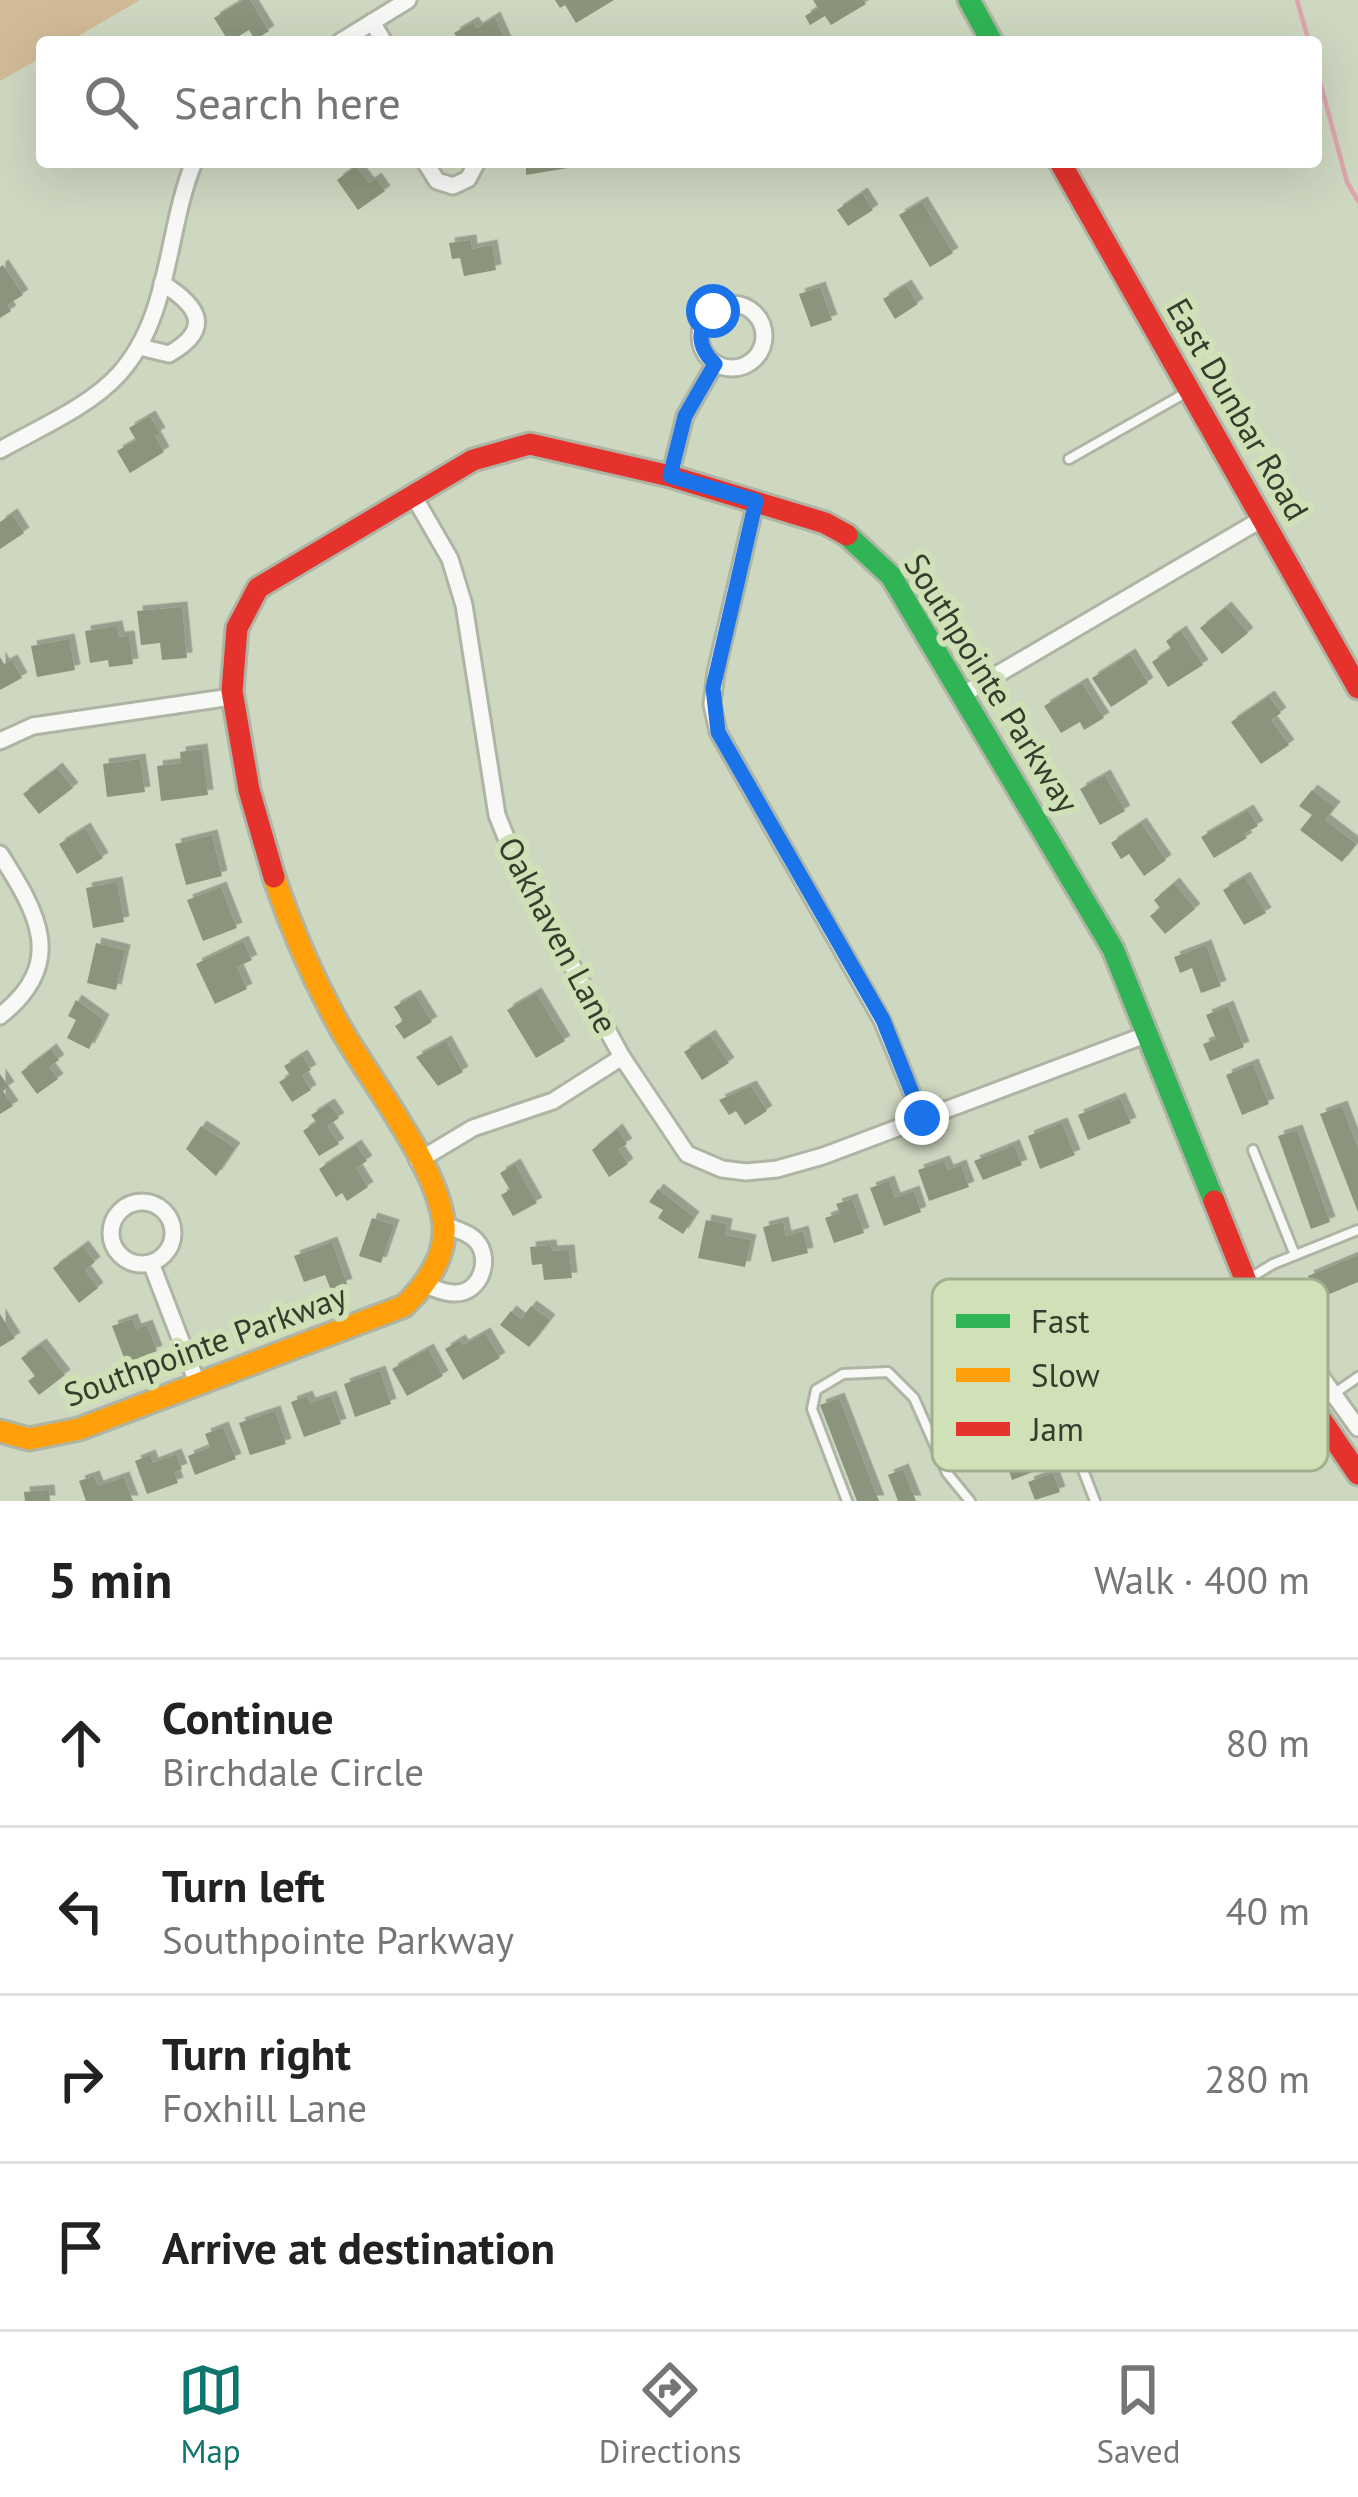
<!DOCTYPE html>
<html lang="en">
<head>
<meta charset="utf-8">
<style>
	:root { --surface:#fff; --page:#f6f6f6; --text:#222; --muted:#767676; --line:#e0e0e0; --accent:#0f766e }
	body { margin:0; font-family:"PT Sans",sans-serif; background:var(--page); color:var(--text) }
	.stop { position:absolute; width:36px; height:36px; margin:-27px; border:9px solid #1a73e8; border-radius:50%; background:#fff }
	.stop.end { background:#1a73e8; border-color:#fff; box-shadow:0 3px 12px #0008 }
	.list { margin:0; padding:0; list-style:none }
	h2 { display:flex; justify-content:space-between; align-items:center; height:156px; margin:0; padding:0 48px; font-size:51px }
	h2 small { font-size:39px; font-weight:400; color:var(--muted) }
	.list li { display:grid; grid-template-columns:78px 1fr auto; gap:36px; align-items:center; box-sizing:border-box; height:168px; padding:0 48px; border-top:3px solid var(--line) }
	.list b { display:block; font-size:45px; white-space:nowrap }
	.list p { margin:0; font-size:39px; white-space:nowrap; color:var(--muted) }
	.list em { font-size:39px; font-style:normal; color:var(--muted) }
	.icon { flex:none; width:66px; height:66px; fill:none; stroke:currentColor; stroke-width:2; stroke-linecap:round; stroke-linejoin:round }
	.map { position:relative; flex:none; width:1358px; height:1501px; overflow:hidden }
	.search { position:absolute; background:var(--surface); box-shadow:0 12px 48px #0002; left:36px; right:36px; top:36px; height:132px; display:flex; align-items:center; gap:30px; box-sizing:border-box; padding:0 42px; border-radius:12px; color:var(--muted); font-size:45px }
	.sheet { height:828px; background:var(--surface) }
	nav { display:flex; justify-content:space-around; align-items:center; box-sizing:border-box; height:168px; border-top:3px solid var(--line); background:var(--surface); font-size:33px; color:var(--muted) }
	nav a { display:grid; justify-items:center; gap:6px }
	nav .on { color:var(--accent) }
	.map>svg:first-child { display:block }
	.green { fill:#d1ba96 }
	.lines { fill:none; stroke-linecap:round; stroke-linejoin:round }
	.stream { stroke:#dda5ab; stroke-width:4.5 }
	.building { fill:#8b947b; filter:url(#shadow) }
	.lane-casing { stroke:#afb5a4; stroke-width:14 }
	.street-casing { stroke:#afb5a4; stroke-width:21 }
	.fast-casing { stroke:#afb5a4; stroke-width:27 }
	.slow-casing { stroke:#afb5a4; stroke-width:27 }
	.jam-casing { stroke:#afb5a4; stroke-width:27 }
	.lane { stroke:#f8f9f6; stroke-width:8 }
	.street { stroke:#f8f9f6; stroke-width:15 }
	.fast { stroke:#30b455; stroke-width:21 }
	.slow { stroke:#ff9f0a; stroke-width:21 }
	.jam { stroke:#e5322d; stroke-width:21 }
	.route { stroke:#1a73e8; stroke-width:15 }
	.labels { text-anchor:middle; stroke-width:12; stroke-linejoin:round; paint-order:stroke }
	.street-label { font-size:33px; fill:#363c2c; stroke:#d0e0b7 }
	.key { fill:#d0e0b7; stroke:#a2af8d; stroke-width:3 }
	.key-label { font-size:33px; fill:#363c2c }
</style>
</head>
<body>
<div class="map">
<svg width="1358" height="1501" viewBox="0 0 1358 1501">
	<defs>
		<filter id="shadow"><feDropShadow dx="5.5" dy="-5.5" stdDeviation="0" flood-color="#0004"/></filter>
	</defs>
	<rect width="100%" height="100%" fill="#ced7c0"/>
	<polygon class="green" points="0,0 140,0 68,42 42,42 42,57 0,81"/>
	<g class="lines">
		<g class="stream">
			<polyline points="1297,0 1309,42"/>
			<polyline points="1316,67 1347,182 1358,201"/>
		</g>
	</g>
	<g class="building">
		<polygon points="243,0 250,0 269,31 255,40 249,30 229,42 214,18"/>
		<polygon points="555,0 614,0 576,23 565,5 560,8"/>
		<polygon points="813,0 863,0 866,4 831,25 825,16 810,25 805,16 818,8"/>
		<polygon points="495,17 506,42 460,42 454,33 473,22 477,28"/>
		<polygon points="526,162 568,162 568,168 526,175"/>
		<polygon points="356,166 369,183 376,178 385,191 358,210 337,180"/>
		<polygon points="862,193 873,210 848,226 837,210"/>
		<polygon points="922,202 953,253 930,267 899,215"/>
		<polygon points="471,240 472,249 492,245 496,270 464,276 460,258 452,259 449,243"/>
		<polygon points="3,265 23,295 7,305 11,311 0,318 0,267"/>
		<polygon points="906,285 918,304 895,319 883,299"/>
		<polygon points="820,287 832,320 811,327 799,294"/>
		<polygon points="150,416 160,433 155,436 164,452 130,473 117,451 136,440 129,428"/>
		<polygon points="12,514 24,533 0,549 0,522"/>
		<polygon points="182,607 187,658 162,660 160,643 141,645 137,611"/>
		<polygon points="1226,607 1248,633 1222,654 1200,628"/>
		<polygon points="117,626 119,637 129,636 133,664 109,667 108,660 90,663 85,631"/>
		<polygon points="1181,631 1203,665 1168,687 1152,662 1171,649 1166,641"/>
		<polygon points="69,639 75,670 37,677 31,646"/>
		<polygon points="1130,654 1148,683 1111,707 1092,678"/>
		<polygon points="0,657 4,664 12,660 22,678 0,690"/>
		<polygon points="1082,683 1104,718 1084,730 1080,722 1061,733 1044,706"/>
		<polygon points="1269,696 1281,713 1271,720 1289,745 1261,764 1231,722"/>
		<polygon points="202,749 208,795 161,801 157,766 181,763 180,752"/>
		<polygon points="140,759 145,792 107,797 103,764"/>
		<polygon points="57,768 73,788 39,814 23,794"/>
		<polygon points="1105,775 1125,811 1100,825 1080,789"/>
		<polygon points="1312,790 1335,807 1325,820 1356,844 1342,862 1300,830 1312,815 1299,806"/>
		<polygon points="1248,810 1258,826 1244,834 1247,838 1214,858 1201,837"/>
		<polygon points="1141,823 1166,860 1144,876 1129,854 1121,859 1111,843"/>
		<polygon points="85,828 103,858 77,874 59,844"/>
		<polygon points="212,835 222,876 186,885 175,844"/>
		<polygon points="1245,877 1266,913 1244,925 1223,890"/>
		<polygon points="117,882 124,922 93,928 86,888"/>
		<polygon points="1174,883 1195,909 1165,934 1150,916 1160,908 1154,900"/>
		<polygon points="221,887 237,928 203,941 187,900"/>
		<polygon points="243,941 252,960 237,967 247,989 215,1004 196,964"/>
		<polygon points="96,943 125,950 116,990 87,983"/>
		<polygon points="1206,945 1221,986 1201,993 1192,968 1180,973 1174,957"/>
		<polygon points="536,993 565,1041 536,1058 507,1010"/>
		<polygon points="415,995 432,1022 404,1039 395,1026 403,1021 394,1007"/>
		<polygon points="76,1000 104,1020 89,1049 67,1038 76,1020 68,1016"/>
		<polygon points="1228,1006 1244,1047 1210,1061 1203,1044 1216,1039 1206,1015"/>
		<polygon points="710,1035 729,1063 702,1080 684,1052"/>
		<polygon points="446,1041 463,1072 438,1086 416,1057"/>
		<polygon points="51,1049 59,1060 49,1067 58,1079 37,1094 21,1072"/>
		<polygon points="302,1055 311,1070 302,1075 311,1090 292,1102 279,1082 290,1075 284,1066"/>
		<polygon points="1253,1064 1269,1104 1242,1115 1226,1075"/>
		<polygon points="0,1074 9,1087 3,1091 13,1106 0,1114"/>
		<polygon points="751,1086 767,1111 745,1125 736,1111 729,1115 719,1100"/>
		<polygon points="1120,1098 1131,1123 1088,1140 1078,1115"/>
		<polygon points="329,1104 339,1118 327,1126 339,1144 319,1156 303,1131 316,1122 311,1115"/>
		<polygon points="1342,1106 1358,1148 1358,1212 1320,1114"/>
		<polygon points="1062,1123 1075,1155 1040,1169 1028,1136"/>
		<polygon points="201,1126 235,1148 216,1176 186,1149"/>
		<polygon points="617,1129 627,1144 618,1149 628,1164 609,1177 592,1150"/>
		<polygon points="1297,1130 1330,1222 1311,1229 1278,1136"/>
		<polygon points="356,1145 367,1161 356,1168 368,1187 347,1201 342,1193 336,1197 319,1169"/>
		<polygon points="1014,1145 1022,1165 983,1180 974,1161"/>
		<polygon points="944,1161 948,1170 961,1165 969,1187 929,1201 918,1170"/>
		<polygon points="515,1164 537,1203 513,1216 501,1195 510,1190 500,1173"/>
		<polygon points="889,1181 895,1198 914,1191 921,1212 884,1226 870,1188"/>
		<polygon points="658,1189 694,1217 683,1234 658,1218 663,1210 649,1202"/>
		<polygon points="852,1199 864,1233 834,1243 825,1218 840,1213 836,1204"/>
		<polygon points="372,1218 394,1225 381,1263 359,1256"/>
		<polygon points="706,1220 727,1224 725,1235 751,1240 745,1267 698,1258"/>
		<polygon points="783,1222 786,1236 803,1231 808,1253 772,1262 763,1227"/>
		<polygon points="332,1242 347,1284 331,1290 325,1275 304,1282 294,1256"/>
		<polygon points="551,1245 552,1251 569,1250 572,1278 544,1280 542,1264 532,1265 530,1247"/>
		<polygon points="83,1246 95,1262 85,1270 98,1288 79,1303 53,1268"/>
		<polygon points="1358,1255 1358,1282 1318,1299 1308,1276"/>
		<polygon points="531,1306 550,1320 529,1347 500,1325 511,1311 521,1319"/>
		<polygon points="0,1314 15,1338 0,1347"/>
		<polygon points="132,1319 136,1329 147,1325 157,1351 126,1363 112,1326"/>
		<polygon points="485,1333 500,1358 463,1380 445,1349 460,1340 463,1345"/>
		<polygon points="41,1344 65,1375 39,1395 28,1381 35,1376 21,1358"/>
		<polygon points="428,1349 443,1376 407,1396 392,1369"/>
		<polygon points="380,1371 391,1404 355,1417 344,1384"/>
		<polygon points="307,1396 310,1403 331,1396 341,1424 304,1437 291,1402"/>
		<polygon points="839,1398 879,1501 857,1501 820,1405"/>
		<polygon points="275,1411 286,1444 250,1455 239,1423"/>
		<polygon points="223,1427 236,1459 195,1475 188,1456 210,1447 205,1434"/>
		<polygon points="1025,1451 1033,1472 1012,1480 1005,1458"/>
		<polygon points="176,1454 182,1469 174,1472 178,1483 147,1494 135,1461 150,1455 153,1463"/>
		<polygon points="903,1469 916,1501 898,1501 888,1475"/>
		<polygon points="1053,1473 1060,1492 1035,1500 1028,1482"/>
		<polygon points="94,1476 98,1486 124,1477 133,1501 86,1501 79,1481"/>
		<polygon points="49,1490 50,1501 25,1501 24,1492"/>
	</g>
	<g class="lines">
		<g class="lane-casing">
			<g id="lane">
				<polyline points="1069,459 1189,391"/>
				<polyline points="1253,1150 1295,1255"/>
				<polyline points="1250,1278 1273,1264 1358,1230"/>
				<polyline points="1025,1321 1095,1501"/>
				<polyline points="1315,1407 1358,1377"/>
				<polyline points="847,1501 812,1409 816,1390 843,1374 888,1372 914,1398 947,1473 970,1501"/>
			</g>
		</g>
		<g class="street-casing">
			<g id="street">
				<polyline points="372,22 384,42"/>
				<polyline points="340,42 408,0"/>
				<polyline points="425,162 437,181 453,186 468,179 477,162"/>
				<circle cx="732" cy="336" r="32"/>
				<path d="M 140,347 L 169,354 C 215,328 197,305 162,283"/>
				<path d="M 0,450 C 39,428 89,407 119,374 C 171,317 166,230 194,162"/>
				<polyline points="670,476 685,416 715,364"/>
				<polyline points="413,495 450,559 464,605 497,815 518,867 622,1057 687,1154 722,1169 746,1172 777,1169 823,1156 1148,1034"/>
				<polyline points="756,501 716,672 712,704 718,732 882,1020 922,1118"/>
				<polyline points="964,694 1262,519"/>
				<polyline points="0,741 33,726 231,697"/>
				<path d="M 0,854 C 37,912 68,963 0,1016"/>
				<polyline points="418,1161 473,1128 553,1101 622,1057"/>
				<circle cx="142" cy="1233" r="31"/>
				<polyline points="151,1263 198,1385"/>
				<path d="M 425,1285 C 433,1288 444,1293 453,1293 C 483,1295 494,1253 472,1237 C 464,1231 453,1228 444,1225"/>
				<polyline points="1259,1304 1291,1335 1358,1428"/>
			</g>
		</g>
		<g class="fast-casing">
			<g id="fast">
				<polyline points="969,0 992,42"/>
				<polyline points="847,535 891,576 1113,949 1214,1201"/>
			</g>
		</g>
		<g class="slow-casing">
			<path id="slow" d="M 0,1431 L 29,1439 L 79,1429 L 404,1306 C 426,1285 446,1257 444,1226 C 439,1167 371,1082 341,1029 C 314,981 292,930 274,877"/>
		</g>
		<g class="jam-casing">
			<g id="jam">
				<polyline points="1060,162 1358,688"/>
				<polyline points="274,877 249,790 232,691 237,628 258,588 473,460 530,444 670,476 825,523 847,535"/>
				<polyline points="1214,1201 1273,1349 1358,1474"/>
			</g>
		</g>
		<use href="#lane" class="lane"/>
		<use href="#street" class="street"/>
		<use href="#fast" class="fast"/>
		<use href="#slow" class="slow"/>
		<use href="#jam" class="jam"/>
	</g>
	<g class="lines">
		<path class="route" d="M 713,311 C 696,328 697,347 715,364 L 685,416 L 670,476 L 756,501 L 713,688 L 718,732 L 883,1020 L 922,1118"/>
	</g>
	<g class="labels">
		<g class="street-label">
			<text transform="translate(1238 409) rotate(60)" y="12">East Dunbar Road</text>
			<text transform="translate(992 683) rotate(58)" y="12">Southpointe Parkway</text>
			<text transform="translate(558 935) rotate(62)" y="12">Oakhaven Lane</text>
			<text transform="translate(205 1345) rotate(-20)" y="12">Southpointe Parkway</text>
		</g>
	</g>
	<rect x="932" y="1279" width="396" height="192" rx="18" class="key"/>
	<rect x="956" y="1314" width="54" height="14" fill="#30b455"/>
	<rect x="956" y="1368" width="54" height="14" fill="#ff9f0a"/>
	<rect x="956" y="1422" width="54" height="14" fill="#e5322d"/>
	<g class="key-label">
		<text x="1031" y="1333">Fast</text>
		<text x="1031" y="1387">Slow</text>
		<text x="1031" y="1441">Jam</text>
	</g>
</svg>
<div class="stop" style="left:713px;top:311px"></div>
<div class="stop end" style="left:922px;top:1118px"></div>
<div class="search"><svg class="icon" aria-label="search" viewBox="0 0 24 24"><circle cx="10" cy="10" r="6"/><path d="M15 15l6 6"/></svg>Search here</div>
</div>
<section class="sheet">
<h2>5 min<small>Walk · 400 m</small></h2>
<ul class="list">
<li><svg class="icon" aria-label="ahead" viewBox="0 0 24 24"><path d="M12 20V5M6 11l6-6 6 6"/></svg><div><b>Continue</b><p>Birchdale Circle</p></div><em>80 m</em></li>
<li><svg class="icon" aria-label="left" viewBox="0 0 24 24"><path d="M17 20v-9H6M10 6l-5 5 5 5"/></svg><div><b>Turn left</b><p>Southpointe Parkway</p></div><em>40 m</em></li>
<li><svg class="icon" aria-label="right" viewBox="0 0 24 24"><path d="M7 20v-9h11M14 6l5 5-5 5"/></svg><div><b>Turn right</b><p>Foxhill Lane</p></div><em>280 m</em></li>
<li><svg class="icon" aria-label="arrive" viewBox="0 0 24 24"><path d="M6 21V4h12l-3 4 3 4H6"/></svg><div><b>Arrive at destination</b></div></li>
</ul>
</section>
<nav>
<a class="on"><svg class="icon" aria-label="map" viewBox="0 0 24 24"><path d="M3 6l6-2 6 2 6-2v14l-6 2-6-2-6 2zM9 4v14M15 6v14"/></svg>Map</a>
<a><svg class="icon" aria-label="directions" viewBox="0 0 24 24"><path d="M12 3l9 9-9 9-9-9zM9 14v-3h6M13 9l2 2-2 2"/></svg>Directions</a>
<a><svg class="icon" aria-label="saved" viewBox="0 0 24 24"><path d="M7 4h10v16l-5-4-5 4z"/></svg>Saved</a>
</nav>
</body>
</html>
